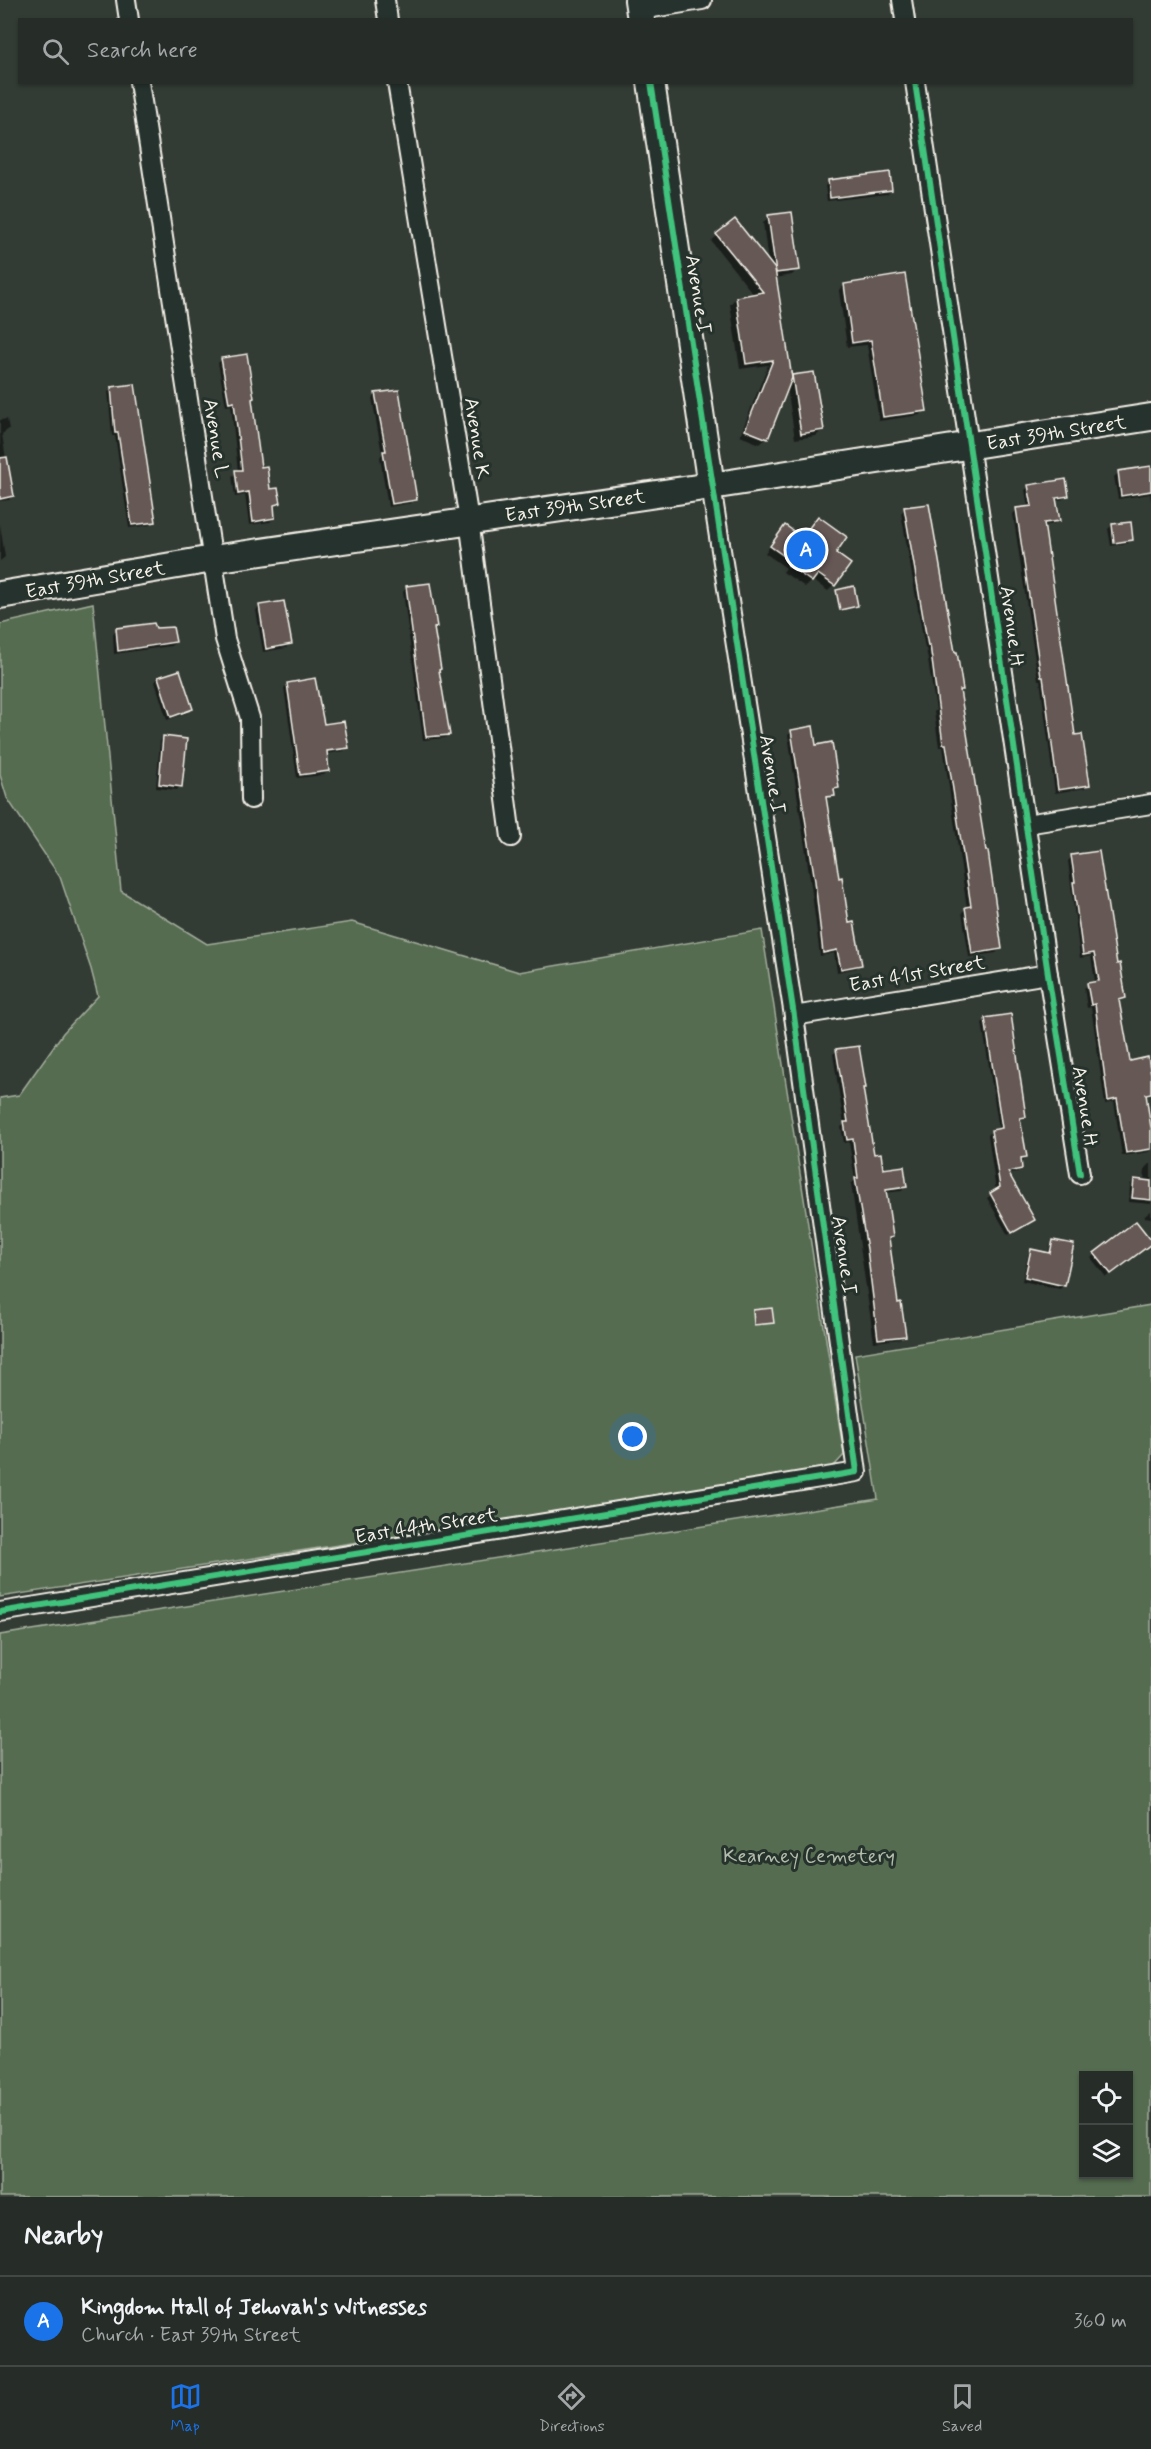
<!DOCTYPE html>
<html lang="en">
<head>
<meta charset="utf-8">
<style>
	:root { --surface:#262c28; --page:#2e3430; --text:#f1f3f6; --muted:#a4a7a8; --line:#424845; --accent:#1a73e8 }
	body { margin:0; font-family:Mynerve,sans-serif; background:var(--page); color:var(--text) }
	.controls { position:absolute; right:18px; bottom:18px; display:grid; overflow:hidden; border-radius:0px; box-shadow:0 2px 4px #0004 }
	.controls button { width:54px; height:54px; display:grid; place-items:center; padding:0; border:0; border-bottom:2px solid var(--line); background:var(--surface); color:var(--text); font:30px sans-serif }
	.you { position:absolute; left:633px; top:1437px; width:21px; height:21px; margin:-15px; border:4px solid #fff; border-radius:50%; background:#1a73e8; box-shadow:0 0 0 9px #1a73e833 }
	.badge { display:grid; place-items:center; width:39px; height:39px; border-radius:50%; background:var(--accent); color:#fff; font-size:20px; font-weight:700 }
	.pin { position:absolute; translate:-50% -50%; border:3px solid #fff; box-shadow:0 2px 6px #0006 }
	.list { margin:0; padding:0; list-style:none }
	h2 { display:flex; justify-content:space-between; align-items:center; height:78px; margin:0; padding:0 24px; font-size:26px }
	h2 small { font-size:20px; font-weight:400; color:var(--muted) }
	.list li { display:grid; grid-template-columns:39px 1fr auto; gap:18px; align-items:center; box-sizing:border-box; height:90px; padding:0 24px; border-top:2px solid var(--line) }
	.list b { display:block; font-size:22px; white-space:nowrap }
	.list p { margin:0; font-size:20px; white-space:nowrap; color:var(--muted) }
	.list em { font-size:20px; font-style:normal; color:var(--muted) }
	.icon { flex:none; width:33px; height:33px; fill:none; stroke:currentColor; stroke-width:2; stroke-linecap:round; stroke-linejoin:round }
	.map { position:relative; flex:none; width:1151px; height:2197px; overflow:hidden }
	.search { position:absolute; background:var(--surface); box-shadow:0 2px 4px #0004; left:18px; right:18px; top:18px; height:66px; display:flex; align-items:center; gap:15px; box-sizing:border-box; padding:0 21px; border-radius:0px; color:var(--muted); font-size:22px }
	.sheet { height:168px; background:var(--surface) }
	nav { display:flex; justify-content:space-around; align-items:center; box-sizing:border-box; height:84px; border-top:2px solid var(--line); background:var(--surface); font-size:16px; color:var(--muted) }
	nav a { display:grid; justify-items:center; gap:3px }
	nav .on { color:var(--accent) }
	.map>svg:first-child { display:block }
	.green { fill:#556c51; stroke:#a4ae9c; stroke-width:1.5; fill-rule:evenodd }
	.shadow { fill:#0007 }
	.building { fill:#655955; stroke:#f4f1e8; stroke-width:1.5 }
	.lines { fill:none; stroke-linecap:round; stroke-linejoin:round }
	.street-casing { stroke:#f4f1e8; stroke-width:22 }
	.secondary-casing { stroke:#f4f1e8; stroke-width:30 }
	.street { stroke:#26332d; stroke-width:18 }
	.secondary { stroke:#26332d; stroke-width:26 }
	.cycleway-casing { stroke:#26332d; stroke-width:10 }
	.cycleway { stroke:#40c37c; stroke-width:6 }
	.labels { text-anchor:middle; stroke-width:6; stroke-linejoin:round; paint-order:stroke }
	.street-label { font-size:20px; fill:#f4f1e8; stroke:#26332d }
	.park-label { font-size:20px; fill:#b4bcac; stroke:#26332d }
</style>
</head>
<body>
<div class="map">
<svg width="1151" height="2197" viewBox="0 0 1151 2197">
	<rect width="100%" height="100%" fill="#333b35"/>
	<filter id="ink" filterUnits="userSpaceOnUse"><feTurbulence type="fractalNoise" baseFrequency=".0167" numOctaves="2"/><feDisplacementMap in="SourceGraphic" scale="12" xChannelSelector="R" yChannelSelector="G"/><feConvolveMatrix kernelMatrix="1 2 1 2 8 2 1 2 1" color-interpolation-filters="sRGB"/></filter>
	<g filter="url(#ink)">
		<g class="green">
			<polygon points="93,603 121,891 207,944 352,922 519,972 762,930 844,1455 833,1467 815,1472 0,1597 0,1098 19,1095 63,1033 98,996 91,969 60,877 7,798 0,775 0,624"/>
			<path d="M 1151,1305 L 1151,2197 L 0,2197 L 0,1635 L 878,1499 L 855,1354 ZM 1084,2076 L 1128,2076 L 1128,2174 L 1084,2174 Z"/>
		</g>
		<g class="shadow">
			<polygon points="829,182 891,190 887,194 827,201 825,186"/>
			<polygon points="769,217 798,269 792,275 775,278 790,379 793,377 822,430 816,436 795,439 787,387 767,438 760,444 740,436 768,365 740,369 730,304 736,298 754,295 711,241 735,221 768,262 763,223"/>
			<polygon points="844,285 925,410 920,415 879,421 867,345 847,347 839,291"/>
			<polygon points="222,359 251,400 259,469 269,490 280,502 273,507 274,518 270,522 249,525 245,495 235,497 232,476 238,472 231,405 226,406 218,363"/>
			<polygon points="112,389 154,521 150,525 129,528 115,436 112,436 108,392"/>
			<polygon points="376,395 415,499 411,503 388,507 380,457 382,454 372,398"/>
			<polygon points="7,419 9,429 2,434 12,496 9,500 0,501 0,420"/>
			<polygon points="1151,467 1151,501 1150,494 1118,499 1114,477 1118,473"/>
			<polygon points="1029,487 1067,495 1063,499 1055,501 1058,520 1054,524 1043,526 1074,736 1089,784 1085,788 1055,793 1040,680 1038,680 1013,514 1017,510 1028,508 1025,490"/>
			<polygon points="905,509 961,689 959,692 1000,949 996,953 969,957 962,912 967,908 943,747 939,747 934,712 936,710 926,648 925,649 901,513"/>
			<polygon points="0,524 5,557 0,561"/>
			<polygon points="1112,525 1132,540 1128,543 1111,546 1108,529"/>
			<polygon points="779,533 801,539 834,553 834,585 828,591 812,580 805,587 783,572 786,568 765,553"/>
			<polygon points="406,588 435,627 433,630 449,734 445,738 423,740 403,592"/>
			<polygon points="837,591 856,606 839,610"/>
			<polygon points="260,606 290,644 286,648 263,652 256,610"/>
			<polygon points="116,630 155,630 175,642 171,646 114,654 113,634"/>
			<polygon points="158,678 191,709 187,713 167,720 155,682"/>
			<polygon points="287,684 322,726 348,748 344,751 326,754 328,771 324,775 297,778 284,688"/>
			<polygon points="792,731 815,746 838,787 833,795 825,800 838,880 860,965 856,968 837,972 834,953 820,956 811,886 788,735"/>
			<polygon points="164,738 180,786 177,790 156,788 160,741"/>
			<polygon points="1072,857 1116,965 1125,998 1118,1002 1128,1062 1151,1083 1151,1094 1144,1097 1151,1138 1151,1150 1149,1152 1122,1156 1114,1102 1105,1104 1091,1007 1087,1008 1084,988 1095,982 1091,956 1080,958 1068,861"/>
			<polygon points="986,1020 1025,1117 1019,1121 1025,1157 1017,1173 1007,1174 1029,1223 1008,1235 987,1198 996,1191 988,1135 992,1131 999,1130 982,1023"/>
			<polygon points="837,1051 864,1087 862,1089 873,1155 882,1171 905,1187 902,1191 884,1193 891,1237 888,1241 897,1304 904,1335 900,1339 874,1342 851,1184 855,1180 849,1142 844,1143 841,1127 844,1125 833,1054"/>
			<polygon points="1149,1164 1151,1164 1151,1204 1129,1202 1130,1185 1134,1181 1144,1182 1145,1168"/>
			<polygon points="1151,1211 1151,1218 1144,1217 1146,1215"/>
			<polygon points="1054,1241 1064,1285 1060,1289 1022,1281 1028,1255 1032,1251 1048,1254 1050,1245"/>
			<polygon points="1147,1246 1106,1277 1091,1258 1095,1254"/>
			<polygon points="753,1312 772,1322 753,1326"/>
		</g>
		<g class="building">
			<polygon points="890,172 892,190 830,198 828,180"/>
			<polygon points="792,212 800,270 776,273 768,215"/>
			<polygon points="735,219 775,269 792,378 768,439 745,430 773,360 746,364 736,297 763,292 716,234"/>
			<polygon points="905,274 927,411 883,417 871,340 852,343 844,284"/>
			<polygon points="247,354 254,398 252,399 261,467 267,466 270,489 278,488 281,503 274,505 275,518 253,522 249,492 238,494 235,470 242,470 234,402 229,403 221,358"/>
			<polygon points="814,372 824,430 801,434 792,375"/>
			<polygon points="135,384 156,522 132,525 118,433 115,433 111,387"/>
			<polygon points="399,390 417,500 392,504 383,451 386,451 375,393"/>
			<polygon points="7,457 14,496 0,499 0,458"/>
			<polygon points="1151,466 1151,491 1121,496 1118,471"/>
			<polygon points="1066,479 1069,496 1056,498 1060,521 1044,523 1075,735 1082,734 1090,785 1058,790 1043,677 1041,677 1016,508 1032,506 1028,485"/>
			<polygon points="929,504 955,652 957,652 963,690 960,690 986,851 988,851 1002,949 972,954 965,907 971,906 946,744 943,744 930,645 928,646 904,507"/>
			<polygon points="818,516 847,537 836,553 851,564 835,586 818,574 812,582 788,565 791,561 770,546 785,525 802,537"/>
			<polygon points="1131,522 1133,540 1114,543 1112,524"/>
			<polygon points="430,583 437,627 434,628 441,669 439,670 450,735 426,737 406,586"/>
			<polygon points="854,586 858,606 840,610 836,590"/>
			<polygon points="284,601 292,644 266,649 259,605"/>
			<polygon points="154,623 156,628 173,627 176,642 118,651 116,628"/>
			<polygon points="180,670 193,709 171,717 158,677"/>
			<polygon points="315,678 324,724 344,721 349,748 327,751 329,771 300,775 287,683"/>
			<polygon points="813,726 816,745 832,742 839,788 834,789 835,796 826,797 839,878 842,877 849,923 854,922 862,965 841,969 837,950 823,953 815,881 791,730"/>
			<polygon points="163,736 187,739 182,787 159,784"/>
			<polygon points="1099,851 1117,964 1120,963 1126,998 1119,1000 1130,1061 1148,1057 1151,1074 1151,1093 1146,1094 1151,1128 1151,1149 1126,1153 1117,1099 1108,1101 1095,1004 1091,1005 1087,983 1099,981 1094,953 1083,955 1073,882 1075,882 1071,855"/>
			<polygon points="1011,1014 1026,1117 1020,1118 1027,1157 1021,1158 1022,1169 1008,1172 1035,1220 1012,1233 990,1193 1000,1187 991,1130 1002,1128 985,1018"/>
			<polygon points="859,1046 866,1088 863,1088 874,1154 881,1153 883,1169 904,1166 907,1187 886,1190 893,1237 889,1238 898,1303 901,1302 906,1336 878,1339 867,1249 855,1178 858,1178 853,1139 847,1140 844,1122 848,1122 836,1049"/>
			<polygon points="1134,1179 1151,1181 1151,1200 1132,1198"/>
			<polygon points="1136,1221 1151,1240 1151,1244 1111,1274 1094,1253"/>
			<polygon points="1053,1240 1074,1244 1065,1286 1025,1277 1031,1249 1050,1253"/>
			<polygon points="772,1308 774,1323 754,1325 753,1310"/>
		</g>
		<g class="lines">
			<g class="street-casing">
				<g id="street">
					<polyline points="126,0 129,20"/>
					<polyline points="385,0 388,20"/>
					<polyline points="902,0 905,20"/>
					<polyline points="640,10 702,0"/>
					<polyline points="139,82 225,639 250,718 251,799"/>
					<polyline points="397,82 469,520 511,837"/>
					<polyline points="915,82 1048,974 1080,1174"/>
					<polyline points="1026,824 1151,804"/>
					<polyline points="794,1016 1048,974"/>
					<polyline points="0,1612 857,1472 794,1016 711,486"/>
				</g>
			</g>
			<g class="secondary-casing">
				<g id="secondary">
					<polyline points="638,0 641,20"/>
					<polyline points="651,82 711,486"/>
					<polyline points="0,595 213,559 711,486 1151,417"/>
				</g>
			</g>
			<use href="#street" class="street"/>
			<use href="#secondary" class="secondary"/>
			<g class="cycleway-casing">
				<g id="cycleway">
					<polyline points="915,82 1048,974 1080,1174"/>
					<polyline points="0,1612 857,1472 794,1016 651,82"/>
				</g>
			</g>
			<use href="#cycleway" class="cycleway"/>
		</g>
	</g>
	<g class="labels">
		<g class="street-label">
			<text transform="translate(699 294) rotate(81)" y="7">Avenue I</text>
			<text transform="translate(1056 432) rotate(-9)" y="7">East 39th Street</text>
			<text transform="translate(217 438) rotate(81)" y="7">Avenue L</text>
			<text transform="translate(478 438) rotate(81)" y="7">Avenue K</text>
			<text transform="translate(575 505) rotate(-8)" y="7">East 39th Street</text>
			<text transform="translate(95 579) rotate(-10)" y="7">East 39th Street</text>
			<text transform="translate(1013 626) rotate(82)" y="7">Avenue H</text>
			<text transform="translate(773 774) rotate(81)" y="7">Avenue I</text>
			<text transform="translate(917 973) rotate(-10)" y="7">East 41st Street</text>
			<text transform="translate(1086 1106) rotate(81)" y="7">Avenue H</text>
			<text transform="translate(845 1255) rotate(82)" y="7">Avenue I</text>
			<text transform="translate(426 1525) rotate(-9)" y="7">East 44th Street</text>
		</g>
		<g class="park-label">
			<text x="809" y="1862">Kearney Cemetery</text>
		</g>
	</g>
</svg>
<div class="controls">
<button><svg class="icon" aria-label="locate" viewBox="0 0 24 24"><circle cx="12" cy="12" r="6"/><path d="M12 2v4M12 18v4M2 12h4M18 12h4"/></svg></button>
<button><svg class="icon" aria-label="layers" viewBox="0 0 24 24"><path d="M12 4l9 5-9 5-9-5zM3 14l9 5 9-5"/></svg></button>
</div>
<div class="you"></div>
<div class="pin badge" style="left:806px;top:550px">A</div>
<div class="search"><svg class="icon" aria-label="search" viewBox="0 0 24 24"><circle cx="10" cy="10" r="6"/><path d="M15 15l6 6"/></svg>Search here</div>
</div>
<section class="sheet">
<h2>Nearby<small></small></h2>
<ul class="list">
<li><span class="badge">A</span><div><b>Kingdom Hall of Jehovah's Witnesses</b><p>Church · East 39th Street</p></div><em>360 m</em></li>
</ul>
</section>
<nav>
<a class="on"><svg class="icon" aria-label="map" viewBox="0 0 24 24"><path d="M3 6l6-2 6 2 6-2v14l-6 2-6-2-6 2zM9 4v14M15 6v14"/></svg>Map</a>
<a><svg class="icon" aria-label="directions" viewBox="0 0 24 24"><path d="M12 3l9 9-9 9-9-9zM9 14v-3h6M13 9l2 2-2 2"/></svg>Directions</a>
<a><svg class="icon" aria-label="saved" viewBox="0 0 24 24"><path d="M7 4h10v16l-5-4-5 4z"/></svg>Saved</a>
</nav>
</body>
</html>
